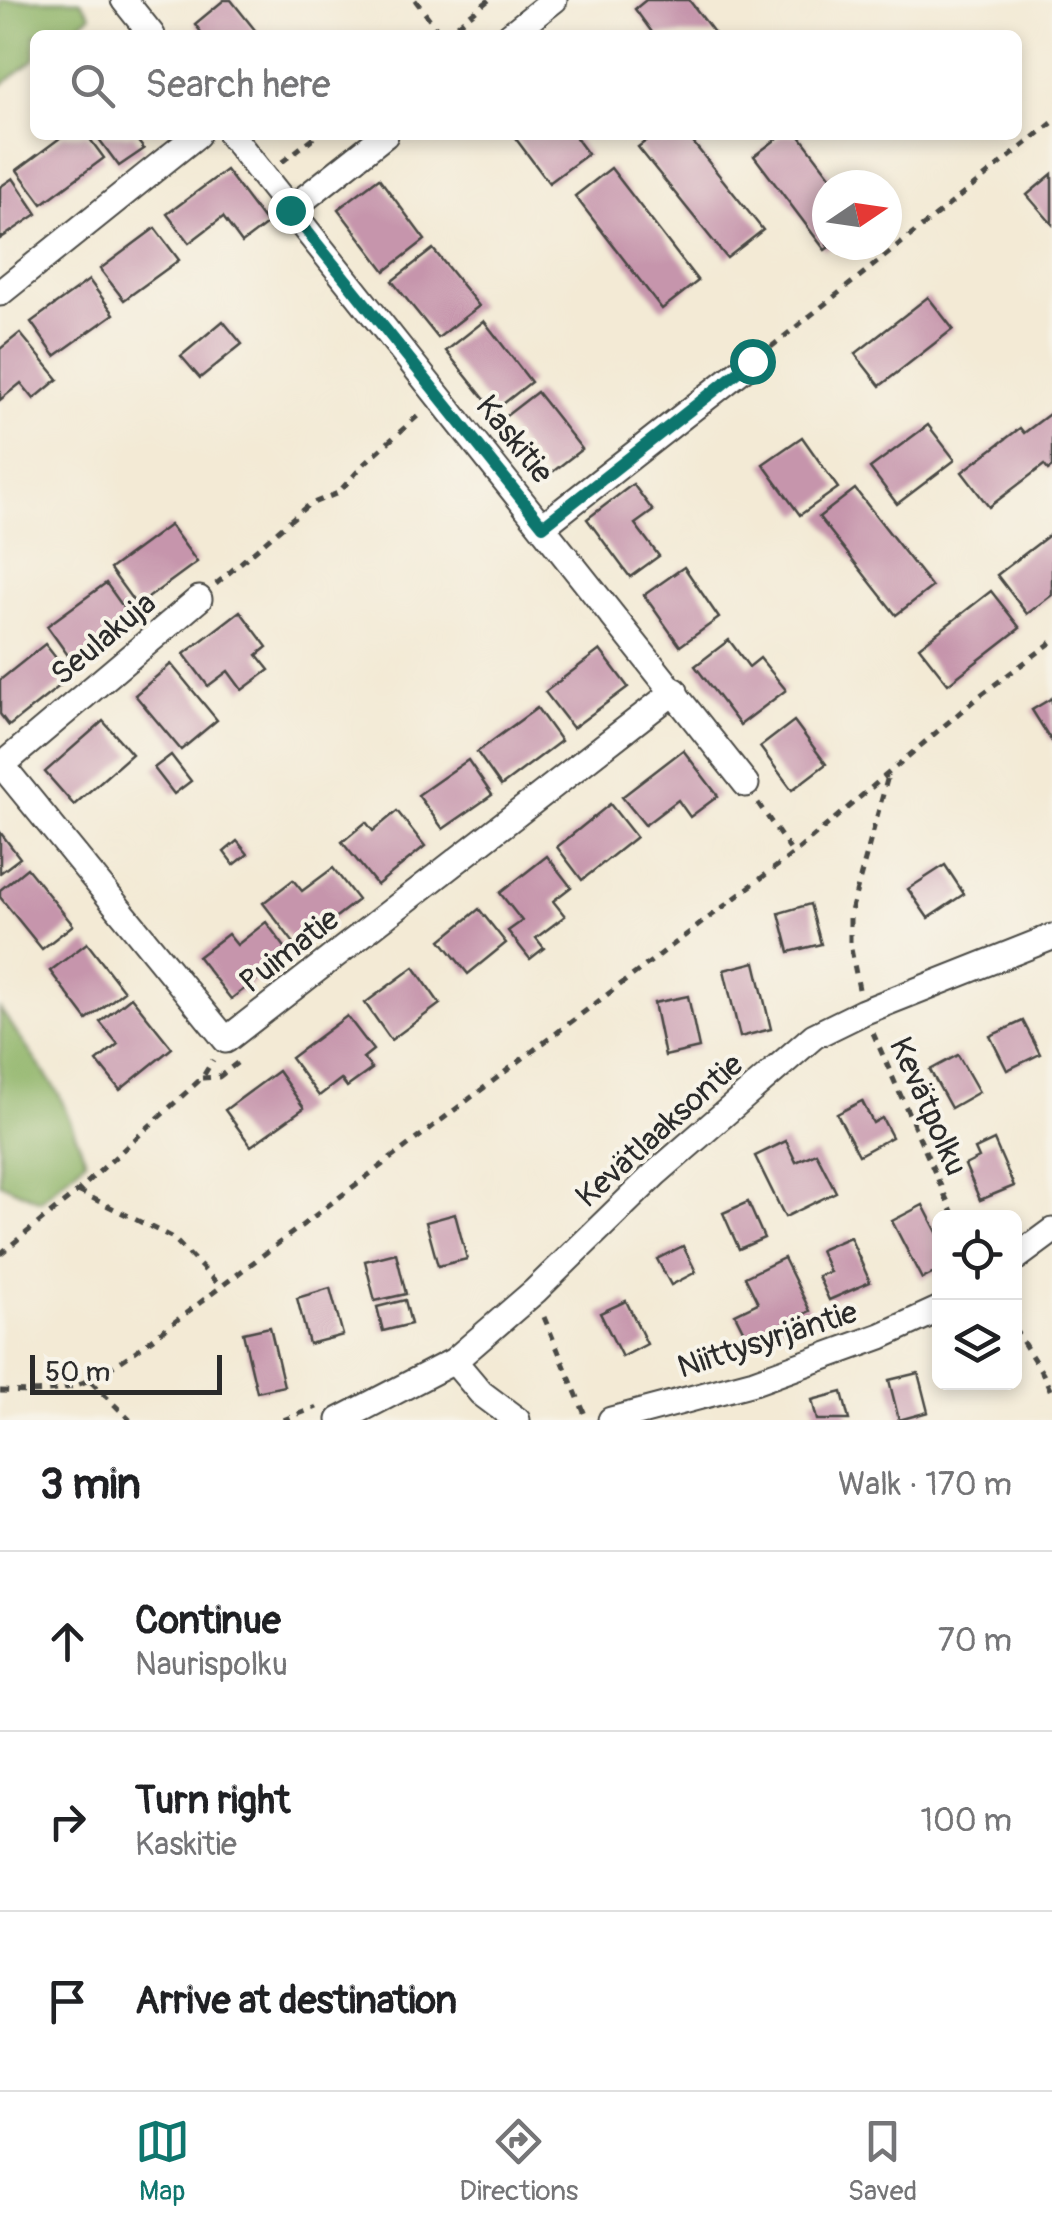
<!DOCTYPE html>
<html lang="en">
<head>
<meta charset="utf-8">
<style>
	:root { --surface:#fff; --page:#f2f2f2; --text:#202124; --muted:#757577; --line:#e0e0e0; --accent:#0f766e }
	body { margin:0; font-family:Pangolin,sans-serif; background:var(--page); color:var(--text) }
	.controls { position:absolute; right:30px; bottom:30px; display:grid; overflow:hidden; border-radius:15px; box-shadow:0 5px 15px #0003 }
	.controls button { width:90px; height:90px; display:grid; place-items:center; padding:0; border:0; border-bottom:2px solid var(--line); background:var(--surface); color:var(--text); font:50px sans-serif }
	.compass { position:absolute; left:812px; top:170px; width:90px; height:90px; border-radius:50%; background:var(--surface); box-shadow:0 5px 15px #0003; rotate:77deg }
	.scale { position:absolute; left:30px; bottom:25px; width:192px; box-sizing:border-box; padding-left:10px; border:5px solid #2b2b2b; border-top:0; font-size:28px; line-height:35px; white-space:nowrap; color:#2b2b2b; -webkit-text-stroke:8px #f7f3e8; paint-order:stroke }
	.stop { position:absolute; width:30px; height:30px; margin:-22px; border:8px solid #0f766e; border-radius:50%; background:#fff }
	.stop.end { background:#0f766e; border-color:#fff; box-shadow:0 2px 10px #0008 }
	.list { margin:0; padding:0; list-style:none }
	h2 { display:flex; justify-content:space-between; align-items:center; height:130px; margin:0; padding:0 40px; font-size:42px }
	h2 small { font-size:32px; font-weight:400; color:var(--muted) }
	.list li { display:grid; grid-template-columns:65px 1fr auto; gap:30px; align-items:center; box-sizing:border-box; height:180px; padding:0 40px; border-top:2px solid var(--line) }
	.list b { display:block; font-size:38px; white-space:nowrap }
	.list p { margin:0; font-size:32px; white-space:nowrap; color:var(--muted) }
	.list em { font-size:32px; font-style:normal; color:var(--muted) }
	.icon { flex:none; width:55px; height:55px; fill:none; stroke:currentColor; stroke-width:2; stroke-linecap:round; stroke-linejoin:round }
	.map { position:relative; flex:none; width:1052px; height:1420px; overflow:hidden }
	.search { position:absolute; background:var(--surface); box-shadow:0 5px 15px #0003; left:30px; right:30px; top:30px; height:110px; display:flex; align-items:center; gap:25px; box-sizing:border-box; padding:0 35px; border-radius:15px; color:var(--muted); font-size:38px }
	.sheet { height:670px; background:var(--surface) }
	nav { display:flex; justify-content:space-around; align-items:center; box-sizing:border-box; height:140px; border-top:2px solid var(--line); background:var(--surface); font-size:28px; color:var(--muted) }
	nav a { display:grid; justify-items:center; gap:5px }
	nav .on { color:var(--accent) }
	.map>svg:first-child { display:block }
	.forest { fill:#92b66c; stroke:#5e704c; stroke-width:2.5 }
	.building { fill:#c695ac }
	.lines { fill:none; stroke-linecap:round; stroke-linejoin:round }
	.street-casing { stroke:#494844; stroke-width:29 }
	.path { stroke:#494844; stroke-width:5; stroke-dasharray:8 8; stroke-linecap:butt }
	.street { stroke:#fff; stroke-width:25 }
	.route { stroke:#0f766e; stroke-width:12 }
	.labels { text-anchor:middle; stroke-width:8; stroke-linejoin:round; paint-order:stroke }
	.street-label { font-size:32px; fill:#2b2b2b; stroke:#f7f3e8 }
</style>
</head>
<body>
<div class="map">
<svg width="1052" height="1420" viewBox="0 0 1052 1420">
	<rect width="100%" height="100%" fill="#f7f3e8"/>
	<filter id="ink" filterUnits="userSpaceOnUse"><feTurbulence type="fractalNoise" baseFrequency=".01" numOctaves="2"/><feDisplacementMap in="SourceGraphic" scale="20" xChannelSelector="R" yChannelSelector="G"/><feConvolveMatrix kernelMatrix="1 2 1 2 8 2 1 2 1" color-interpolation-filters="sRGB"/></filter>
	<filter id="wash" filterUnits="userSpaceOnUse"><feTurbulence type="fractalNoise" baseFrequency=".0048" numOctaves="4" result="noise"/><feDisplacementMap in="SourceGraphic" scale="40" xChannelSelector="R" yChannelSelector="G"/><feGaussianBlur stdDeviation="2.25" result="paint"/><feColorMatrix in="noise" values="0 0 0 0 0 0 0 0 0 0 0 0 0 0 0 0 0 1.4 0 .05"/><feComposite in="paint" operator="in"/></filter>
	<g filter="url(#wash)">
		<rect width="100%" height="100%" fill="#f3ead5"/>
		<g class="forest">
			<polygon points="0,0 80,0 91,15 65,35 35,35 35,59 0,86"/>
			<polygon points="0,1009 59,1094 86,1160 40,1201 0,1183"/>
		</g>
		<g id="blocks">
			<g class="building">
				<polygon points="224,0 231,0 259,35 203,35 195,24"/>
				<polygon points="646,0 689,0 716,35 654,35 635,9"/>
				<polygon points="64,135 87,135 104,158 42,204 17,170"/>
				<polygon points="96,135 133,135 144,149 119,166"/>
				<polygon points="513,135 574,135 588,154 549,183"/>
				<polygon points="654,135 687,135 763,230 727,258 638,147"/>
				<polygon points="782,135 799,135 837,185 827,185 827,245 832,245 825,250 754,156"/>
				<polygon points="611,168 698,281 662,309 575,196"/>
				<polygon points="226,170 267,224 242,243 223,217 189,243 167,214"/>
				<polygon points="1052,174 1052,224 1027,195"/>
				<polygon points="13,178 37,214 0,239 0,187"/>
				<polygon points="379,178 425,240 385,271 338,209"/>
				<polygon points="155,228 179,260 124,300 100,269"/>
				<polygon points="433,249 479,306 438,338 392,281"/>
				<polygon points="89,280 114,314 55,356 31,322"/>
				<polygon points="928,297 953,329 880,386 855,354"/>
				<polygon points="223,321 242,344 200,378 181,356"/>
				<polygon points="484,321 531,382 494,411 446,351"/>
				<polygon points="20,333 58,379 34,399 21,383 0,400 0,349"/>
				<polygon points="537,392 582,449 546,477 502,419"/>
				<polygon points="1052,412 1052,467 1048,470 1044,465 989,507 962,472 1020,428 1024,433"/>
				<polygon points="928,425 955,460 897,504 870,468"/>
				<polygon points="802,437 838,488 800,515 763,464"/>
				<polygon points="633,484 653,511 635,524 659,556 630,577 587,519"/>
				<polygon points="855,489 932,587 896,615 819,517"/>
				<polygon points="170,525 197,562 137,606 110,569"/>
				<polygon points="1052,533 1052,595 1027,614 997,575"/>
				<polygon points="684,567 719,618 680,646 644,595"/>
				<polygon points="106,583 134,622 75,665 47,626"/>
				<polygon points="991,591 1020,628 948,684 919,647"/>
				<polygon points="240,611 267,647 257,655 269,670 242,690 228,671 208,686 184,654"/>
				<polygon points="729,640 749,667 760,658 786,690 740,725 695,666"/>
				<polygon points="45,644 71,677 9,726 0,714 0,680"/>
				<polygon points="600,650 628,687 573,728 545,692"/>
				<polygon points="171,664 217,720 181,750 135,695"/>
				<polygon points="1052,698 1052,742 1032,710"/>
				<polygon points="537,708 561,741 501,786 477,752"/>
				<polygon points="103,721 132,754 74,805 45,772"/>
				<polygon points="794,721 826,764 792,790 760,747"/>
				<polygon points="683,750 718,796 690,817 678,800 645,825 622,797"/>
				<polygon points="171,755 191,781 174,794 154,768"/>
				<polygon points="468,760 492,795 443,829 418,795"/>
				<polygon points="610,804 636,837 582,880 557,847"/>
				<polygon points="397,811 425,846 377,885 342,842 366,822 373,831"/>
				<polygon points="0,832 20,858 0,873"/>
				<polygon points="237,841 248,854 234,865 224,852"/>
				<polygon points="547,856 571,887 553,901 565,916 536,938 544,948 530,959 508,931 522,921 500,893"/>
				<polygon points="945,865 964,894 928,918 908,889"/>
				<polygon points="27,868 73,925 42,949 0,897 0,890"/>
				<polygon points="333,868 358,900 297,947 263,903 293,880 302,891"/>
				<polygon points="810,904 821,944 789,952 779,913"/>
				<polygon points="479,909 506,943 468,974 441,940"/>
				<polygon points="266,922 290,954 231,999 198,957 228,934 237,945"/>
				<polygon points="87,943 124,991 87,1020 50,971"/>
				<polygon points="755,962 771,1029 740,1037 724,970"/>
				<polygon points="414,967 440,1004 391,1040 365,1003"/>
				<polygon points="688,996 699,1048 665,1056 654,1003"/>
				<polygon points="131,997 172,1048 120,1090 97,1061 118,1044 100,1022"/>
				<polygon points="347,1016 373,1050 363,1058 372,1069 347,1087 341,1079 319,1096 291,1058"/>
				<polygon points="1023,1021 1040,1054 1007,1070 990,1036"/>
				<polygon points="958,1055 979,1092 951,1108 930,1070"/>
				<polygon points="278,1071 304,1108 251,1146 225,1110"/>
				<polygon points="862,1101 873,1123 882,1118 892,1137 859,1155 837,1114"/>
				<polygon points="994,1140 1014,1186 980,1200 965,1165 979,1158 975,1149"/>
				<polygon points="786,1141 796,1162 816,1153 836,1192 785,1217 755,1156"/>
				<polygon points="748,1202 764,1238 739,1249 723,1213"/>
				<polygon points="923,1205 940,1238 940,1270 922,1279 892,1221"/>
				<polygon points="455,1214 467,1259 438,1266 426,1222"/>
				<polygon points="850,1237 870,1282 829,1300 818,1276 830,1272 820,1250"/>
				<polygon points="683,1246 696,1272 671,1285 657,1259"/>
				<polygon points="396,1253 406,1294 375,1301 365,1261"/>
				<polygon points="784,1258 810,1311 749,1342 735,1314 758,1303 745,1277"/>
				<polygon points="330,1288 343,1335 309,1344 297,1298"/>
				<polygon points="405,1300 411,1324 383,1331 377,1307"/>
				<polygon points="626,1301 647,1344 622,1357 600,1313"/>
				<polygon points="270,1327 284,1386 257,1392 243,1333"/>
				<polygon points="918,1373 928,1412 899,1420 889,1380"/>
				<polygon points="842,1392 849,1420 817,1420 812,1400"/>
			</g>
		</g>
	</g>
	<g filter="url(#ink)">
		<use href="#blocks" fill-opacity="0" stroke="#494844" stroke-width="2.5"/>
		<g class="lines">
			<g class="street-casing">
				<g id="street">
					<polyline points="124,0 152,35"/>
					<polyline points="510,35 554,0"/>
					<polyline points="231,135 746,784"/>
					<polyline points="290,210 385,135"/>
					<polyline points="0,293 197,135"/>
					<polyline points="543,526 753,361"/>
					<polyline points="0,763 226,1040 675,691"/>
					<polyline points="2,765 199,599"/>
					<polyline points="1014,1259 1052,1231"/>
					<polyline points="454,1361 481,1393 517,1420"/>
					<polyline points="340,1420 454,1361 535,1291 655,1174 814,1036 863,1012 1052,937"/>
					<polyline points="611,1420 754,1382 881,1336 940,1309"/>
				</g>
			</g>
			<g class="path">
				<polyline points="415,0 442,35"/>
				<polyline points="445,35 489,0"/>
				<polyline points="282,162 317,135"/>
				<polyline points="771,347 1052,123"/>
				<polyline points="216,584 308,505 338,493 365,463 421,413"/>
				<polyline points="758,803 793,854"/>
				<polyline points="859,989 850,944 850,915 888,776"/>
				<polyline points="873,1033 955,1218"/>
				<polyline points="202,1078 219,1077 237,1063"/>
				<polyline points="78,1191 173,1238 221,1287"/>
				<polyline points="0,1254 78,1191 202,1078 213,1060"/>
				<polyline points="544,1317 586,1417"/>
				<polyline points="1014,1328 1043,1374 1052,1394"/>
				<polyline points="91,1382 130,1420"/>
				<path d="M 0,1391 C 68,1394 80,1389 136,1351 L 793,854 L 978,697 L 1052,642"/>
				<polyline points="283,1420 317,1407"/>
			</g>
			<use href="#street" class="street"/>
		</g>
	</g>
	<g class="lines" filter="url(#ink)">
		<polyline class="route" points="290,210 543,526 752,361"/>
	</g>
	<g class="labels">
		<g class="street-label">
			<text transform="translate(515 439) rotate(51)" y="11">Kaskitie</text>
			<text transform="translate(103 638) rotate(-40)" y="11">Seulakuja</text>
			<text transform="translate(289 950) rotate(-38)" y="11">Puimatie</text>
			<text transform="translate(929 1106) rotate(66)" y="11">Kevätpolku</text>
			<text transform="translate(659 1130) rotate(-42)" y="11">Kevätlaaksontie</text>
			<text transform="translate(767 1339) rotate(-18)" y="11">Niittysyrjäntie</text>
		</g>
	</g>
</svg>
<div class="controls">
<button><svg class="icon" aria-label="locate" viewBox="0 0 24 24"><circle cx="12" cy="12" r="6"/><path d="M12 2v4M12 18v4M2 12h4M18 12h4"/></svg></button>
<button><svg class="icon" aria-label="layers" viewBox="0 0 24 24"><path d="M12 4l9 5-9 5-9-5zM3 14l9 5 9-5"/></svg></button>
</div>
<svg class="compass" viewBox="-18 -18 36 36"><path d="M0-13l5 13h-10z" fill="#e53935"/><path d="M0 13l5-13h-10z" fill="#757577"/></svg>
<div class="scale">50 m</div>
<div class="stop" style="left:752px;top:361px"></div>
<div class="stop end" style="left:290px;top:210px"></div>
<div class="search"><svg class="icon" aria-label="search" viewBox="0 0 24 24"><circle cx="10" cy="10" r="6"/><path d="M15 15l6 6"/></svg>Search here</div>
</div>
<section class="sheet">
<h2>3 min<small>Walk · 170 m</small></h2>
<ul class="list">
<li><svg class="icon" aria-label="ahead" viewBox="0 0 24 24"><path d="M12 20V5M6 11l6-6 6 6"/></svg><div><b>Continue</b><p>Naurispolku</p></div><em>70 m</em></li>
<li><svg class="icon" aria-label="right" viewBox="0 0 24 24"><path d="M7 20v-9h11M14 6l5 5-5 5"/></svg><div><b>Turn right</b><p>Kaskitie</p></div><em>100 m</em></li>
<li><svg class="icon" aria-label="arrive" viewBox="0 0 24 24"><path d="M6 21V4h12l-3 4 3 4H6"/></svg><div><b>Arrive at destination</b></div></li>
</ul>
</section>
<nav>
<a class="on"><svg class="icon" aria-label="map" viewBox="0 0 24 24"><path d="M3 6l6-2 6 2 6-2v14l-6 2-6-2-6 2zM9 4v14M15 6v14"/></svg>Map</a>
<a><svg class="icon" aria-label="directions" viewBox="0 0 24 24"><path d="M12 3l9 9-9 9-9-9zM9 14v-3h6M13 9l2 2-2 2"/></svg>Directions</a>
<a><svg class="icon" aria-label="saved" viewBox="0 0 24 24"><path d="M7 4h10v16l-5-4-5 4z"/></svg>Saved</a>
</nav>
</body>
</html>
